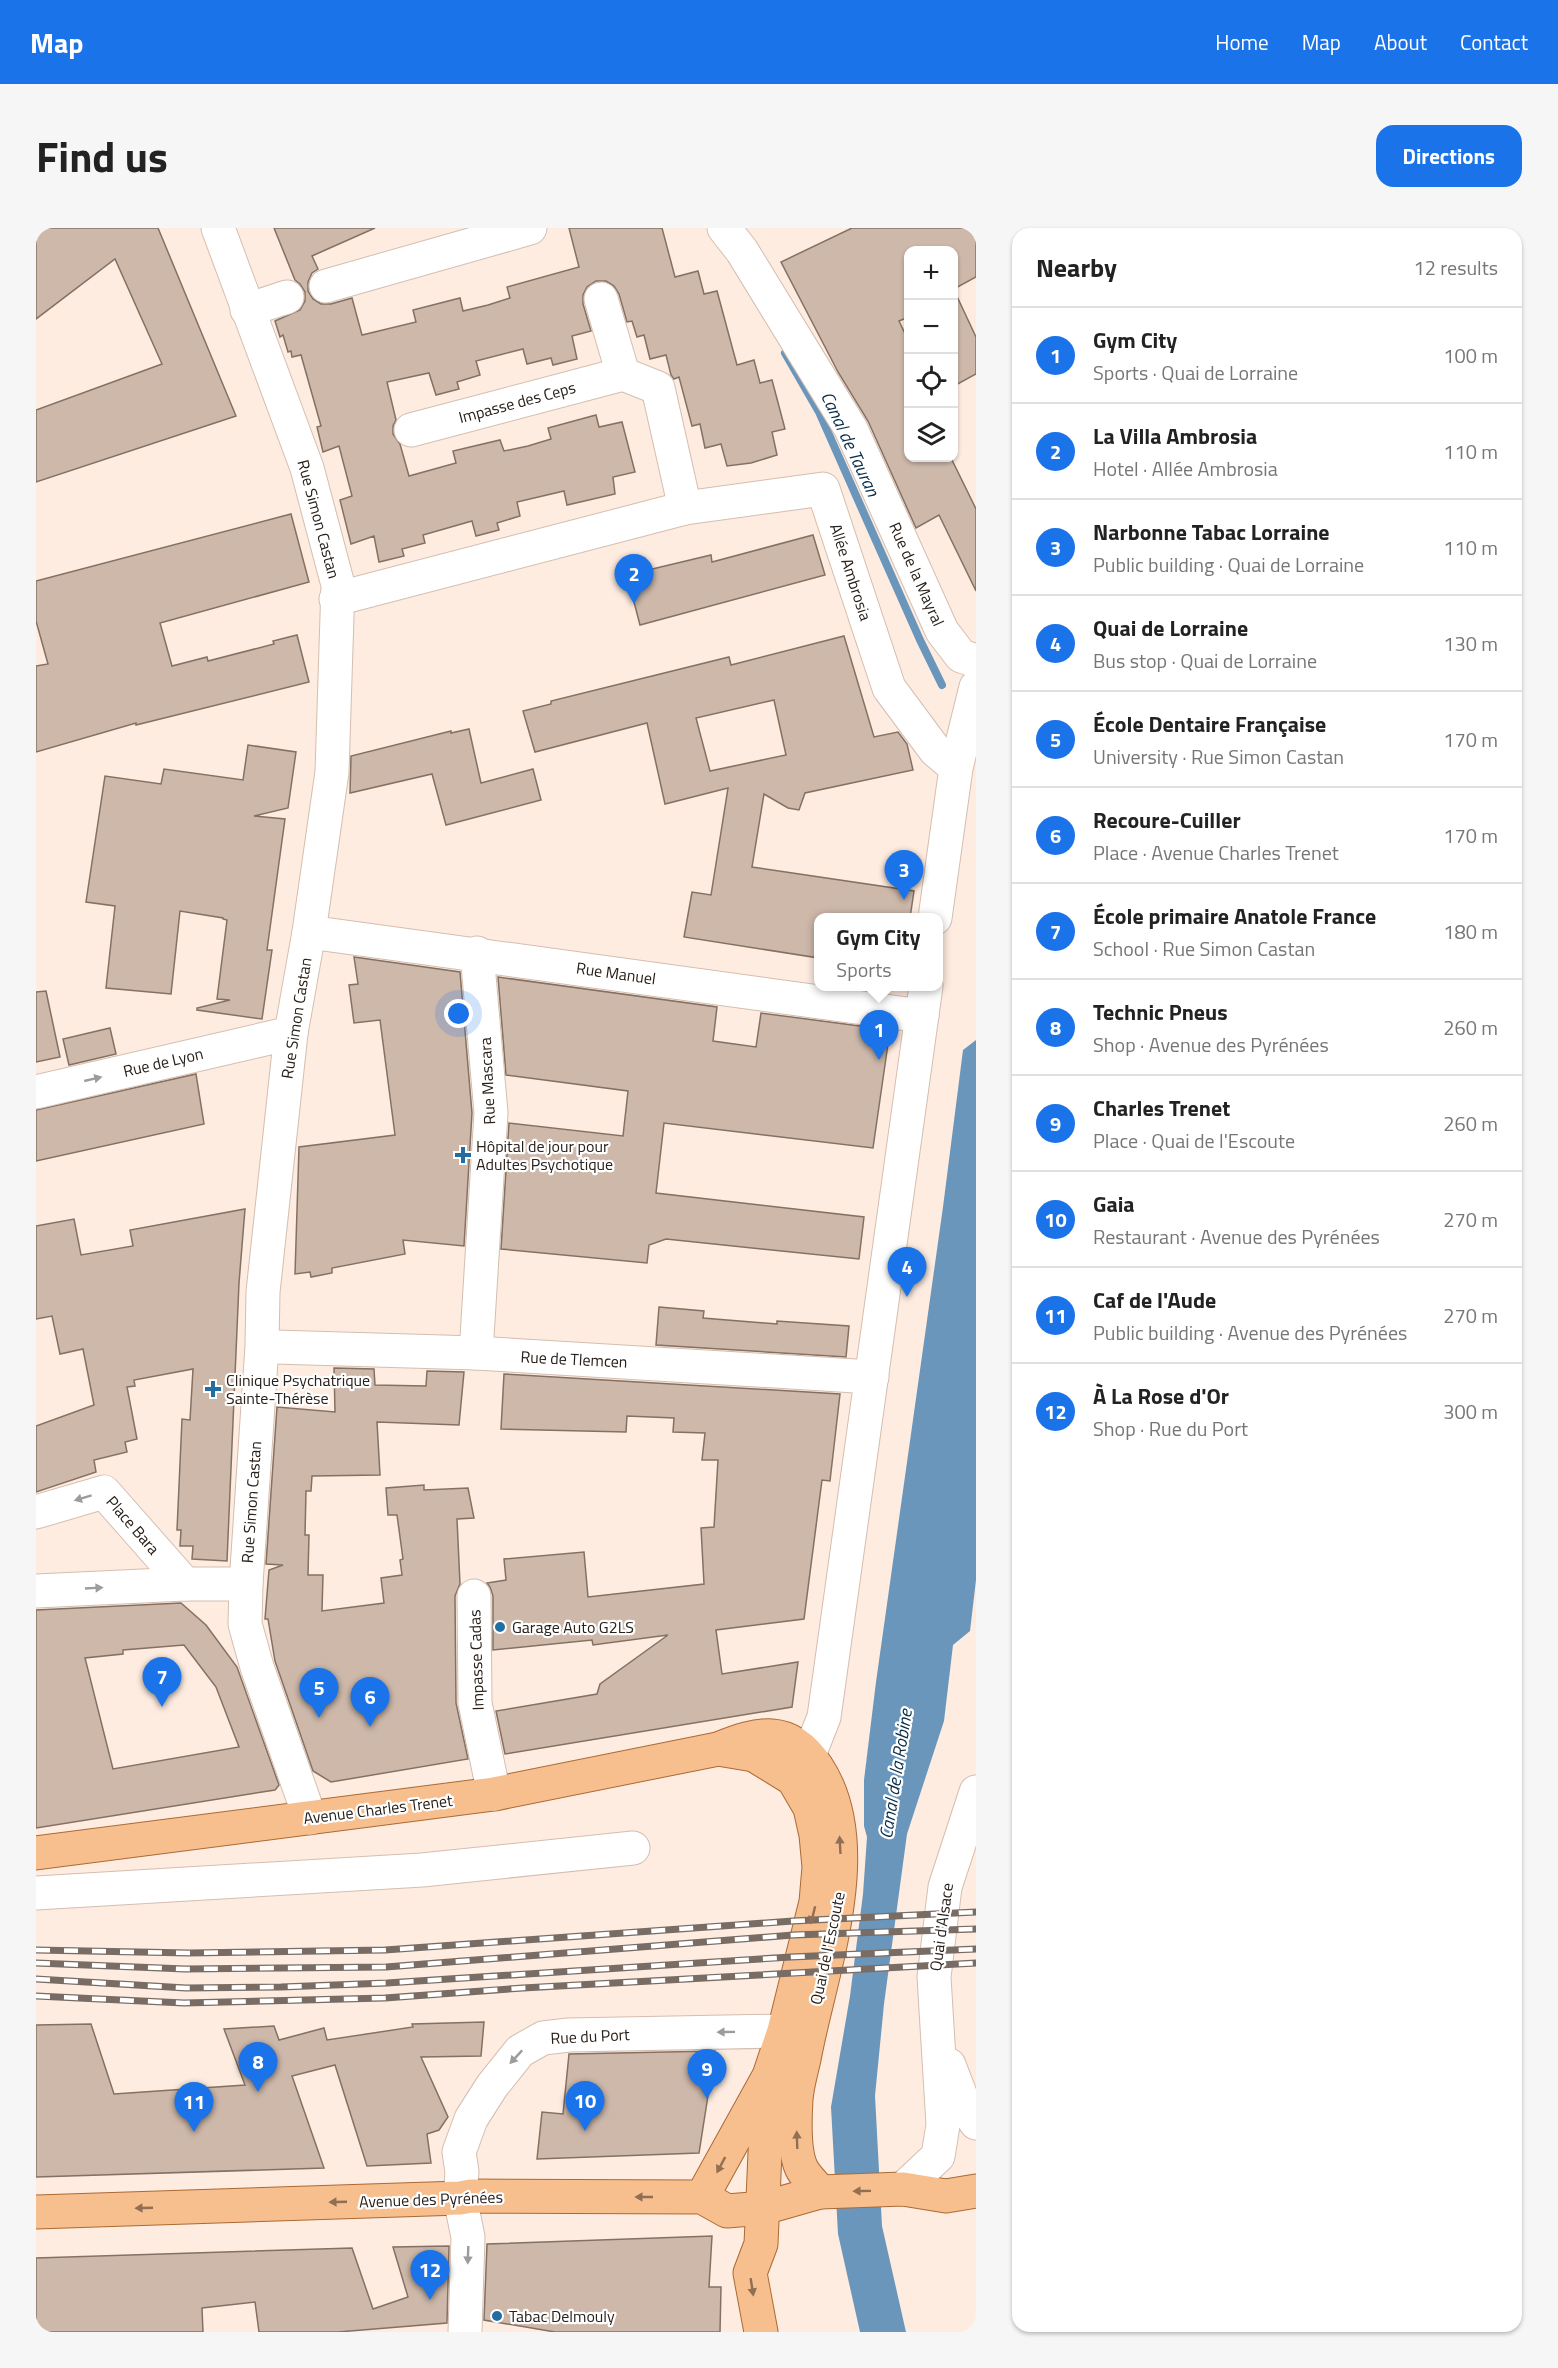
<!DOCTYPE html>
<html lang="en">
<head>
<meta charset="utf-8">
<style>
	:root { --surface:#fff; --page:#f6f6f6; --text:#222; --muted:#767676; --line:#e0e0e0; --accent:#1a73e8 }
	body { margin:0; font-family:"Titillium Web",sans-serif; background:var(--page); color:var(--text) }
	.controls { position:absolute; right:18px; top:18px; display:grid; overflow:hidden; border-radius:12px; box-shadow:0 2px 4px #0004 }
	.controls button { width:54px; height:54px; display:grid; place-items:center; padding:0; border:0; border-bottom:2px solid var(--line); background:var(--surface); color:var(--text); font:30px sans-serif }
	.you { position:absolute; left:423px; top:786px; width:21px; height:21px; margin:-15px; border:4px solid #fff; border-radius:50%; background:#1a73e8; box-shadow:0 0 0 9px #1a73e833 }
	.badge { display:grid; place-items:center; width:39px; height:39px; border-radius:50%; background:var(--accent); color:#fff; font-size:20px; font-weight:700 }
	.pin { position:absolute; translate:-50% -50px; filter:drop-shadow(0 2px 3px #0008) }
	.pin::after { content:''; position:absolute; top:32px; width:21px; height:18px; background:inherit; clip-path:polygon(0 0,100% 0,50% 100%) }
	.popup { position:absolute; left:778px; top:685px; width:129px; height:78px; box-sizing:border-box; display:grid; place-content:center; border-radius:12px; background:var(--surface); filter:drop-shadow(0 2px 4px #0005); font-size:20px; white-space:nowrap; color:var(--muted) }
	.popup b { font-size:22px; color:var(--text) }
	.popup::after { content:''; position:absolute; left:50%; top:100%; margin-left:-12px; border:12px solid transparent; border-top-color:var(--surface) }
	.list { margin:0; padding:0; list-style:none }
	h2 { display:flex; justify-content:space-between; align-items:center; height:78px; margin:0; padding:0 24px; font-size:26px }
	h2 small { font-size:20px; font-weight:400; color:var(--muted) }
	.list li { display:grid; grid-template-columns:39px 1fr auto; gap:18px; align-items:center; box-sizing:border-box; height:96px; padding:0 24px; border-top:2px solid var(--line) }
	.list b { display:block; font-size:22px; white-space:nowrap }
	.list p { margin:0; font-size:20px; white-space:nowrap; color:var(--muted) }
	.list em { font-size:20px; font-style:normal; color:var(--muted) }
	.icon { flex:none; width:33px; height:33px; fill:none; stroke:currentColor; stroke-width:2; stroke-linecap:round; stroke-linejoin:round }
	.map { position:relative; flex:none; width:940px; height:2104px; overflow:hidden; border-radius:18px }
	header { display:flex; align-items:center; gap:36px; box-sizing:border-box; height:84px; padding:0 30px; background:var(--accent); color:#fff }
	header strong { font-size:28px }
	nav { display:flex; gap:33px; margin-inline-start:auto; font-size:21px }
	.intro { display:flex; align-items:center; justify-content:space-between; box-sizing:border-box; height:144px; padding:0 36px }
	h1 { margin:0; font-size:42px }
	.button { padding:15px 27px; border-radius:18px; background:var(--accent); color:#fff; font-size:21px; font-weight:700 }
	main { display:flex; gap:36px; padding:0 36px }
	aside { flex:1; background:var(--surface); border-radius:18px; box-shadow:0 2px 4px #0004 }
	.map>svg:first-child { display:block }
	.water { fill:#6a96bb }
	.lines { fill:none; stroke-linecap:round; stroke-linejoin:round }
	.stream { stroke:#6a96bb; stroke-width:8 }
	.building { fill:#cdb8aa; stroke:#847163; stroke-width:1.5; fill-rule:evenodd }
	.minor-casing { stroke:#d4beb0; stroke-width:35 }
	.major-casing { stroke:#ab6a35; stroke-width:35 }
	.minor { stroke:#fff; stroke-width:33 }
	.major { stroke:#f7be8e; stroke-width:33 }
	.rail-casing { stroke:#786c64; stroke-width:7 }
	.rail { stroke:#fff; stroke-width:4.5; stroke-dasharray:14; stroke-linecap:butt }
	.oneway { fill:#9e9b98 }
	.oneway2 { fill:#906f54 }
	.poi-dot { fill:#246da0; stroke:#fff; stroke-width:2 }
	.labels { text-anchor:middle; stroke-width:4.5; stroke-linejoin:round; paint-order:stroke }
	.street-label { font-size:16px; fill:#28201a; stroke:#fff }
	.poi-label { font-size:16px; fill:#28201a; stroke:#fff; text-anchor:start }
	.water-label { font-size:18px; font-style:italic; fill:#072c46; stroke:#fff }
</style>
</head>
<body>
<header>
<strong>Map</strong>
<nav><a>Home</a><a>Map</a><a>About</a><a>Contact</a></nav>
</header>
<div class="intro"><h1>Find us</h1><a class="button">Directions</a></div>
<main>
<div class="map">
<svg width="940" height="2104" viewBox="0 0 940 2104">
	<rect width="100%" height="100%" fill="#feece0"/>
	<polygon class="water" points="940,809 940,1352 934,1403 917,1417 908,1493 871,1606 848,1776 839,1868 846,1998 870,2104 824,2104 802,2006 795,1879 814,1768 827,1666 831,1609 828,1598 828,1552 840,1454 907,979 927,822 940,812"/>
	<g class="lines">
		<polyline class="stream" points="749,125 783,184 884,412 906,457"/>
	</g>
	<g class="building">
		<polygon points="0,0 122,0 200,188 0,254 0,182 126,136 79,31 0,91"/>
		<polygon points="238,0 339,0 276,28 282,41 276,45 272,54 272,63 277,71 285,76 295,76 316,70 326,107 380,94 377,82 424,70 427,83 452,77 474,70 471,59 543,39 533,0 626,0 639,49 662,43 668,66 681,63 701,137 718,132 724,155 736,152 749,201 736,204 741,227 715,235 691,238 685,216 669,220 664,196 656,198 643,149 638,151 635,147 630,127 614,131 608,107 601,109 596,93 591,94 583,66 578,58 570,53 560,53 551,59 547,67 547,76 555,103 536,108 541,131 517,137 515,130 491,136 487,121 440,133 444,147 421,154 423,161 400,167 393,145 351,154 360,192 357,198 357,206 364,216 373,248 420,235 417,223 464,212 468,223 492,218 515,211 512,200 560,187 563,199 586,194 599,244 577,249 579,266 531,277 528,263 481,274 484,288 461,295 463,302 440,308 436,293 387,307 389,315 366,321 368,328 343,334 338,308 315,316 304,272 316,268 303,218 287,224 281,199 285,198 265,127 256,129 255,123 252,124 247,107 244,109 239,93 264,82 269,73 269,64 264,56 259,52"/>
		<polygon points="816,0 940,0 940,49 918,61 918,22 873,22 873,89 863,93 873,114 873,230 915,230 940,281 940,363 903,287 880,300 832,193 802,144 745,34"/>
		<polygon points="918,62 940,109 940,146 918,158"/>
		<polygon points="255,286 273,354 124,395 136,438 171,429 172,433 238,416 237,413 261,407 273,454 100,497 100,495 0,524 0,438 12,436 0,393 0,353"/>
		<polygon points="777,307 789,347 604,397 591,347 675,327 676,334"/>
		<path d="M 808,408 L 838,509 L 862,504 L 871,516 L 877,542 L 769,565 L 763,582 L 752,580 L 728,566 L 716,639 L 878,663 L 874,690 L 783,690 L 783,730 L 648,709 L 656,664 L 675,667 L 692,560 L 629,576 L 611,495 L 499,524 L 487,483 L 515,476 L 515,473 L 693,429 L 695,437 ZM 738,472 L 750,527 L 674,543 L 660,490 Z"/>
		<polygon points="433,501 445,555 497,541 505,572 410,597 396,546 314,565 315,528 415,503 415,505"/>
		<polygon points="212,517 260,524 252,580 218,588 249,591 231,722 236,722 226,791 161,782 161,780 194,772 181,771 191,692 187,691 187,690 144,683 135,766 70,760 79,678 50,674 69,548 125,556 128,541 207,552"/>
		<polygon points="318,729 424,744 436,885 428,1018 367,1012 369,1026 296,1040 296,1045 275,1049 274,1044 259,1046 263,919 359,907 344,792 318,795 313,757 322,756"/>
		<polygon points="462,749 681,779 677,813 720,819 725,785 854,802 837,920 628,895 620,965 828,989 823,1031 630,1011 613,1017 611,1035 465,1021 473,895 587,908 592,863 470,847"/>
		<polygon points="10,763 24,829 0,834 0,764"/>
		<polygon points="74,800 80,826 33,837 27,811"/>
		<polygon points="160,846 168,896 0,933 0,882"/>
		<polygon points="209,981 203,1055 191,1333 156,1331 157,1318 144,1318 145,1302 141,1302 146,1191 154,1192 157,1141 98,1152 99,1158 91,1159 101,1211 89,1214 91,1224 58,1232 60,1244 0,1264 0,1198 58,1177 47,1121 24,1126 16,1088 0,1091 0,998 38,991 45,1027 97,1018 94,1002"/>
		<polygon points="623,1079 668,1083 667,1090 741,1096 741,1093 813,1098 810,1129 620,1117"/>
		<polygon points="298,1140 338,1141 339,1157 390,1158 391,1143 428,1144 423,1197 341,1194 344,1247 276,1248 275,1263 270,1263 269,1307 273,1307 272,1347 287,1347 286,1383 348,1375 345,1350 366,1347 364,1332 367,1331 361,1287 352,1287 350,1260 388,1257 388,1262 432,1260 438,1290 421,1291 424,1356 419,1368 420,1475 432,1531 295,1554 277,1543 239,1433 232,1391 229,1391 233,1342 247,1337 230,1336 241,1179 299,1184"/>
		<polygon points="468,1146 804,1166 794,1253 786,1252 768,1391 680,1402 686,1446 762,1434 756,1479 469,1526 460,1483 561,1466 564,1456 632,1407 557,1417 556,1412 457,1422 457,1368 454,1359 451,1355 470,1352 468,1331 548,1324 552,1369 668,1356 665,1300 678,1299 682,1232 666,1232 669,1205 637,1204 638,1190 591,1188 590,1204 465,1201"/>
		<path d="M 145,1375 L 170,1397 L 201,1439 L 243,1557 L 239,1562 L 0,1600 L 0,1382 ZM 148,1417 L 180,1459 L 203,1519 L 77,1541 L 49,1430 L 87,1426 L 87,1422 Z"/>
		<polygon points="448,1794 445,1828 385,1829 412,1889 403,1902 391,1906 395,1935 331,1938 299,1837 256,1848 288,1940 0,1949 0,1797 55,1796 78,1866 209,1857 188,1801 238,1798 243,1812 288,1800 291,1812 377,1799 376,1796"/>
		<polygon points="679,1823 663,1925 501,1931 506,1884 527,1886 533,1826"/>
		<polygon points="676,2008 673,2059 685,2059 684,2104 519,2104 448,2092 451,2016"/>
		<polygon points="413,2018 411,2095 302,2104 223,2104 219,2074 166,2080 167,2104 0,2104 0,2030 316,2020 337,2081 372,2069 357,2019"/>
	</g>
	<g class="lines">
		<g class="minor-casing">
			<g id="minor">
				<polyline points="182,0 271,240 302,357 296,544 273,704 255,805 227,1064 226,1118 210,1356 209,1396 221,1439 274,1590"/>
				<polyline points="688,0 706,23 815,201 906,403 925,428 940,433"/>
				<polyline points="290,58 494,0"/>
				<polyline points="211,82 251,69"/>
				<polyline points="375,202 587,146"/>
				<polyline points="649,280 787,261 853,460 899,522 920,540"/>
				<polyline points="300,371 649,280 622,160 587,146 565,71"/>
				<polyline points="899,690 920,540 940,459"/>
				<polyline points="273,704 886,788"/>
				<polyline points="0,864 255,805"/>
				<polyline points="239,1119 440,1125 836,1149"/>
				<polyline points="440,1125 455,885 441,725"/>
				<polyline points="0,1284 68,1264 149,1356 210,1356"/>
				<polyline points="0,1363 149,1356"/>
				<polyline points="438,1368 439,1475 458,1566"/>
				<polyline points="758,1549 773,1527 788,1489 890,758"/>
				<polyline points="0,1665 386,1642 597,1620"/>
				<polyline points="913,1837 929,1879 940,1895"/>
				<polyline points="867,1961 902,1928 907,1897 898,1749 909,1659 940,1564"/>
				<polyline points="429,2104 432,2009 424,1970 426,1944 423,1924 435,1891 456,1858 484,1823 507,1810 533,1807 748,1803"/>
			</g>
		</g>
		<g class="major-casing">
			<g id="major">
				<path d="M 0,1625 L 458,1566 L 682,1521 C 722,1505 753,1496 781,1539 C 834,1619 784,1744 768,1831 C 765,1844 761,1858 760,1871 C 759,1888 758,1923 765,1939 C 768,1947 778,1956 784,1964"/>
				<polyline points="666,1969 733,1848 748,1803 780,1674 783,1639 780,1607 774,1580 757,1551 718,1527 682,1521"/>
				<polyline points="0,1984 424,1970 435,1968 666,1969 691,1983 728,1980 784,1964 867,1961 910,1968 940,1963"/>
				<polyline points="725,2104 714,2045 725,2016 732,1856"/>
			</g>
		</g>
		<use href="#minor" class="minor"/>
		<use href="#major" class="major"/>
		<g class="rail-casing">
			<g id="rail">
				<polyline points="0,1722 153,1725 349,1722 757,1693 940,1684"/>
				<polyline points="0,1735 149,1741 350,1739 757,1707 940,1701"/>
				<polyline points="0,1751 150,1760 245,1759 351,1755 755,1729 940,1721"/>
				<polyline points="0,1768 148,1775 349,1770 487,1760 940,1735"/>
			</g>
		</g>
		<use href="#rail" class="rail"/>
	</g>
	<defs><path id="oneway-solid" d="M-6-.8H1V-3.2L6.5 0L1 3.2V.8H-6Z" transform="scale(1.5)"/></defs>
	<g class="oneway">
		<use href="#oneway-solid" transform="translate(57 851) rotate(-13)"/>
		<use href="#oneway-solid" transform="translate(47 1270) rotate(163)"/>
		<use href="#oneway-solid" transform="translate(58 1360) rotate(-3)"/>
		<use href="#oneway-solid" transform="translate(690 1804) rotate(179)"/>
		<use href="#oneway-solid" transform="translate(480 1829) rotate(133)"/>
		<use href="#oneway-solid" transform="translate(432 2027) rotate(92)"/>
	</g>
	<g class="oneway2">
		<use href="#oneway-solid" transform="translate(804 1617) rotate(-93)"/>
		<use href="#oneway-solid" transform="translate(777 1687) rotate(104)"/>
		<use href="#oneway-solid" transform="translate(761 1912) rotate(-92)"/>
		<use href="#oneway-solid" transform="translate(685 1937) rotate(118)"/>
		<use href="#oneway-solid" transform="translate(826 1963) rotate(179)"/>
		<use href="#oneway-solid" transform="translate(608 1969) rotate(-180)"/>
		<use href="#oneway-solid" transform="translate(302 1974) rotate(178)"/>
		<use href="#oneway-solid" transform="translate(108 1980) rotate(178)"/>
		<use href="#oneway-solid" transform="translate(716 2059) rotate(81)"/>
	</g>
	<g class="poi-dot">
		<path d="M424 918h6v6h6v6h-6v6h-6v-6h-6v-6h6z"/>
		<path d="M174 1152h6v6h6v6h-6v6h-6v-6h-6v-6h6z"/>
		<circle cx="464" cy="1399" r="6"/>
		<circle cx="461" cy="2088" r="6"/>
	</g>
	<g class="labels">
		<g class="street-label">
			<text transform="translate(481 174) rotate(-15)" y="6">Impasse des Ceps</text>
			<text transform="translate(283 291) rotate(75)" y="6">Rue Simon Castan</text>
			<text transform="translate(815 344) rotate(72)" y="6">Allée Ambrosia</text>
			<text transform="translate(881 346) rotate(66)" y="6">Rue de la Mayral</text>
			<text transform="translate(580 745) rotate(8)" y="6">Rue Manuel</text>
			<text transform="translate(260 790) rotate(-81)" y="6">Rue Simon Castan</text>
			<text transform="translate(127 834) rotate(-13)" y="6">Rue de Lyon</text>
			<text transform="translate(451 853) rotate(-93)" y="6">Rue Mascara</text>
			<text transform="translate(538 1131) rotate(3)" y="6">Rue de Tlemcen</text>
			<text transform="translate(215 1274) rotate(-86)" y="6">Rue Simon Castan</text>
			<text transform="translate(97 1297) rotate(49)" y="6">Place Bara</text>
			<text transform="translate(440 1432) rotate(-92)" y="6">Impasse Cadas</text>
			<text transform="translate(342 1581) rotate(-7)" y="6">Avenue Charles Trenet</text>
			<text transform="translate(905 1699) rotate(-82)" y="6">Quai d'Alsace</text>
			<text transform="translate(791 1720) rotate(-78)" y="6">Quai de l'Escoute</text>
			<text transform="translate(554 1808) rotate(-3)" y="6">Rue du Port</text>
			<text transform="translate(395 1971) rotate(-2)" y="6">Avenue des Pyrénées</text>
		</g>
		<g class="poi-label">
			<text x="440" y="924">Hôpital de jour pour<tspan x="440" dy="18">Adultes Psychotique</tspan></text>
			<text x="190" y="1158">Clinique Psychatrique<tspan x="190" dy="18">Sainte-Thérèse</tspan></text>
			<text x="476" y="1405">Garage Auto G2LS</text>
			<text x="473" y="2094">Tabac Delmouly</text>
		</g>
		<g class="water-label">
			<text transform="translate(814 216) rotate(65)" y="6">Canal de Tauran</text>
			<text transform="translate(860 1546) rotate(-81)" y="6">Canal de la Robine</text>
		</g>
	</g>
</svg>
<div class="controls">
<button>+</button>
<button>−</button>
<button><svg class="icon" aria-label="locate" viewBox="0 0 24 24"><circle cx="12" cy="12" r="6"/><path d="M12 2v4M12 18v4M2 12h4M18 12h4"/></svg></button>
<button><svg class="icon" aria-label="layers" viewBox="0 0 24 24"><path d="M12 4l9 5-9 5-9-5zM3 14l9 5 9-5"/></svg></button>
</div>
<div class="you"></div>
<div class="pin badge" style="left:843px;top:832px">1</div>
<div class="popup"><b>Gym City</b>Sports</div>
<div class="pin badge" style="left:598px;top:376px">2</div>
<div class="pin badge" style="left:868px;top:672px">3</div>
<div class="pin badge" style="left:871px;top:1069px">4</div>
<div class="pin badge" style="left:283px;top:1490px">5</div>
<div class="pin badge" style="left:334px;top:1499px">6</div>
<div class="pin badge" style="left:126px;top:1479px">7</div>
<div class="pin badge" style="left:222px;top:1864px">8</div>
<div class="pin badge" style="left:671px;top:1871px">9</div>
<div class="pin badge" style="left:549px;top:1903px">10</div>
<div class="pin badge" style="left:158px;top:1904px">11</div>
<div class="pin badge" style="left:394px;top:2072px">12</div>
</div>
<aside>
<h2>Nearby<small>12 results</small></h2>
<ul class="list">
<li><span class="badge">1</span><div><b>Gym City</b><p>Sports · Quai de Lorraine</p></div><em>100 m</em></li>
<li><span class="badge">2</span><div><b>La Villa Ambrosia</b><p>Hotel · Allée Ambrosia</p></div><em>110 m</em></li>
<li><span class="badge">3</span><div><b>Narbonne Tabac Lorraine</b><p>Public building · Quai de Lorraine</p></div><em>110 m</em></li>
<li><span class="badge">4</span><div><b>Quai de Lorraine</b><p>Bus stop · Quai de Lorraine</p></div><em>130 m</em></li>
<li><span class="badge">5</span><div><b>École Dentaire Française</b><p>University · Rue Simon Castan</p></div><em>170 m</em></li>
<li><span class="badge">6</span><div><b>Recoure-Cuiller</b><p>Place · Avenue Charles Trenet</p></div><em>170 m</em></li>
<li><span class="badge">7</span><div><b>École primaire Anatole France</b><p>School · Rue Simon Castan</p></div><em>180 m</em></li>
<li><span class="badge">8</span><div><b>Technic Pneus</b><p>Shop · Avenue des Pyrénées</p></div><em>260 m</em></li>
<li><span class="badge">9</span><div><b>Charles Trenet</b><p>Place · Quai de l'Escoute</p></div><em>260 m</em></li>
<li><span class="badge">10</span><div><b>Gaia</b><p>Restaurant · Avenue des Pyrénées</p></div><em>270 m</em></li>
<li><span class="badge">11</span><div><b>Caf de l'Aude</b><p>Public building · Avenue des Pyrénées</p></div><em>270 m</em></li>
<li><span class="badge">12</span><div><b>À La Rose d'Or</b><p>Shop · Rue du Port</p></div><em>300 m</em></li>
</ul>
</aside>
</main>
</body>
</html>
